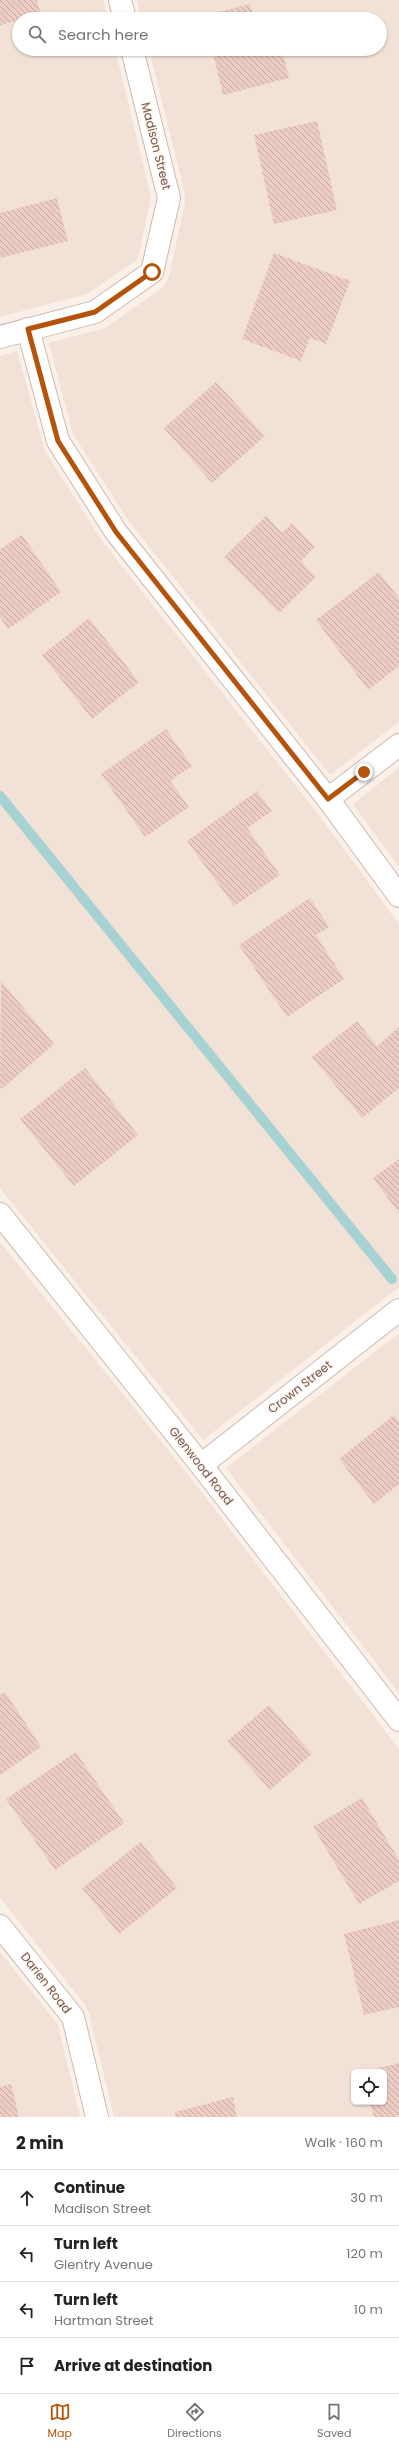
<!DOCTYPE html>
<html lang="en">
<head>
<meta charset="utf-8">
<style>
	:root { --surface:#fff; --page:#f2f2f2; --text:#222; --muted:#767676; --line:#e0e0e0; --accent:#b45309 }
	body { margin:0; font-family:Poppins,sans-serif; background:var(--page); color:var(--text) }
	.controls { position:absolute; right:12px; bottom:12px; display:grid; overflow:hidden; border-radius:6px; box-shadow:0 1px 3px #0004 }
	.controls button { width:36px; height:36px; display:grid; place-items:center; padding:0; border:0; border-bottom:1px solid var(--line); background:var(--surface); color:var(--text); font:20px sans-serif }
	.stop { position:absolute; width:12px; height:12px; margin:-9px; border:3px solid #b45309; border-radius:50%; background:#fff }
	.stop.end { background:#b45309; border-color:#fff; box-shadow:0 1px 4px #0008 }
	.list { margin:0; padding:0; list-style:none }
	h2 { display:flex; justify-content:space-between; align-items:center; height:52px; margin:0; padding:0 16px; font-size:17px }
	h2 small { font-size:13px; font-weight:400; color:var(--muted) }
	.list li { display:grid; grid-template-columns:26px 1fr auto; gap:12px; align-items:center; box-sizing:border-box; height:56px; padding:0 16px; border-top:1px solid var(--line) }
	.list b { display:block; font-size:15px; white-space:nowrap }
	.list p { margin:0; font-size:13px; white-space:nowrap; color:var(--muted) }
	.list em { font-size:13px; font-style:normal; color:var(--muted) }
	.icon { flex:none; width:22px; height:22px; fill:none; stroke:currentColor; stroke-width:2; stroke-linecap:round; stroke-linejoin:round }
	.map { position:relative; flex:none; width:399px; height:2117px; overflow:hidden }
	.search { position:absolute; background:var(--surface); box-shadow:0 1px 3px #0004; left:12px; right:12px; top:12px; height:44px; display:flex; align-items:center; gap:10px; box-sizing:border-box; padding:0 14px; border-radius:22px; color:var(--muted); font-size:15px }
	.sheet { height:276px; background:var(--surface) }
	nav { display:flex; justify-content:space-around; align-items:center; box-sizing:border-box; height:56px; border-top:1px solid var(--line); background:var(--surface); font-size:11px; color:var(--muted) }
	nav a { display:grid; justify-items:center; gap:2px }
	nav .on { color:var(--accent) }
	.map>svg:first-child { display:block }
	.residential { fill:#f1e1d7; fill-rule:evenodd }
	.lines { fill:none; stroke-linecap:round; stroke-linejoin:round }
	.stream { stroke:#a6d3d2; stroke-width:10 }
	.building { fill:url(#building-back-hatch) }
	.street-casing { stroke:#cdb9b2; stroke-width:24 }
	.street { stroke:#fff; stroke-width:22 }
	.route { stroke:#b45309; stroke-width:5 }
	.labels { text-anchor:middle; stroke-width:3; stroke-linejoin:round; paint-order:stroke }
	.street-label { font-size:12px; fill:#72554f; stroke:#fdf5ee }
</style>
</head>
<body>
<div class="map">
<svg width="399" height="2117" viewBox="0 0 399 2117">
	<defs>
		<pattern id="building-back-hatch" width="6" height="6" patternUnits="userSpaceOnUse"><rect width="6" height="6" fill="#edccc3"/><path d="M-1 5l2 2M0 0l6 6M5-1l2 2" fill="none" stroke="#c4a8a1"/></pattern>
	</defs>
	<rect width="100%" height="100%" fill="#faf0e8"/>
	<g class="residential">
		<polygon points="0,0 103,0 108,19 19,19 19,49 115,49 151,197 138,259 87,294 0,317"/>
		<polygon points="137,0 399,0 399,722 330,775 128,520 73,434 49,343 105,328 162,288 169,277 185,203 185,194 149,49 380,49 380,19 141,19"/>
		<polygon points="17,351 45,451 102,541 315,810 399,924 399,1287 203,1440 0,1188 0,356"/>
		<polygon points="399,768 399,867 353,804"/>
		<path d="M 0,1242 L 189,1476 L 399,1749 L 399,2117 L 114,2117 L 89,2013 L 85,2005 L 0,1898 ZM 354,2072 L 384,2072 L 384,2102 L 354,2102 Z"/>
		<polygon points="399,1333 399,1693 226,1468"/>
		<polygon points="0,1952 58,2025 80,2117 0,2117"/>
	</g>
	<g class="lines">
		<polyline class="stream" points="0,796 392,1279"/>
	</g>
	<g class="building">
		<polygon points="0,0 37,0 41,15 0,25"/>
		<polygon points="250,4 254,19 204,19 204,16"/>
		<polygon points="212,49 282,49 289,78 223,95"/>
		<polygon points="317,121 337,210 274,224 254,135"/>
		<polygon points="57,198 68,241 0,258 0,213"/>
		<polygon points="274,253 350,281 326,344 310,338 301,361 242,339"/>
		<polygon points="216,382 265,436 212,483 164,428"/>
		<polygon points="266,516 282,533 292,523 315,547 301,561 316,577 279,613 224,557"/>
		<polygon points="22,535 61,592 8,629 0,617 0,549"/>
		<polygon points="379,572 399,598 399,666 368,690 316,620"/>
		<polygon points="89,618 139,682 92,719 42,655"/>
		<polygon points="166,729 192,766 170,781 189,807 145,837 101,774"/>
		<polygon points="257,791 272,811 247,828 280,875 234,906 187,841"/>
		<polygon points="310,898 329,927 316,935 344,979 287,1017 239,945"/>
		<polygon points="1,981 54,1044 2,1089 0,1086"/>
		<polygon points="357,1021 377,1046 399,1027 399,1088 362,1118 312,1057"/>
		<polygon points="85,1068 138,1135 74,1186 20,1119"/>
		<polygon points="399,1159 399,1213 373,1178"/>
		<polygon points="394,1415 399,1421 399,1484 374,1504 339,1459"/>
		<polygon points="5,1692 41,1747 0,1775 0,1695"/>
		<polygon points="269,1705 312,1754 270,1790 227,1741"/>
		<polygon points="76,1752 124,1823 55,1870 6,1799"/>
		<polygon points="362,1798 399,1860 399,1881 359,1904 313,1827"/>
		<polygon points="141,1842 177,1888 119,1934 82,1888"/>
		<polygon points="399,1920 399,2007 364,2015 344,1934"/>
		<polygon points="399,2063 399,2117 374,2117 370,2102 384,2102 384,2072 367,2071"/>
		<polygon points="11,2084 19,2117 0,2117 0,2087"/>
		<polygon points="233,2097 237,2117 176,2117 175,2112"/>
	</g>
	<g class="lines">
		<g class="street-casing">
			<g id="street">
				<polyline points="120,0 125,19"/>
				<polyline points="28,329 58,441 116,532 328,799 399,896"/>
				<polyline points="0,337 95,312 152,272 169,198 132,49"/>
				<polyline points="328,799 399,745"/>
				<polyline points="0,1214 201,1465 399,1720"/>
				<polyline points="201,1465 399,1310"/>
				<polyline points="0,1926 73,2017 97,2117"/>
			</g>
		</g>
		<use href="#street" class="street"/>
	</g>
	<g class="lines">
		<polyline class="route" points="152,272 95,312 28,329 58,441 116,532 328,799 364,772"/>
	</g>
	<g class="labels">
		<g class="street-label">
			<text transform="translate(156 146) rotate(76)" y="4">Madison Street</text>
			<text transform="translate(300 1387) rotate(-38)" y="4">Crown Street</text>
			<text transform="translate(201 1466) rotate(52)" y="4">Glenwood Road</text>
			<text transform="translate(46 1983) rotate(52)" y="4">Darien Road</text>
		</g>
	</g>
</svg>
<div class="controls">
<button><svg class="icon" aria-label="locate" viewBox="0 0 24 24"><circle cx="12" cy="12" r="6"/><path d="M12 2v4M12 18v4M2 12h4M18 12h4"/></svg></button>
</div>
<div class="stop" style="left:152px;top:272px"></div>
<div class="stop end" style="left:364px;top:772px"></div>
<div class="search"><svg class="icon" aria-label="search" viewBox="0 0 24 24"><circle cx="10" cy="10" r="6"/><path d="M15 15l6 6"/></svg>Search here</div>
</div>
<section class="sheet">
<h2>2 min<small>Walk · 160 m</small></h2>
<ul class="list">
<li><svg class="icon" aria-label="ahead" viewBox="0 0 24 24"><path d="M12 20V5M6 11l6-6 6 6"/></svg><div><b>Continue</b><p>Madison Street</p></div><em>30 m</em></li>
<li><svg class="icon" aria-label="left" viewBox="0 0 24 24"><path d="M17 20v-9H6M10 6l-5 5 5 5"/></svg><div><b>Turn left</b><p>Glentry Avenue</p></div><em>120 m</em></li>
<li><svg class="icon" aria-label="left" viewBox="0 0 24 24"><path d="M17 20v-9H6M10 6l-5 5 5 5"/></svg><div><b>Turn left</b><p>Hartman Street</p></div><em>10 m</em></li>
<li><svg class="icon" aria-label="arrive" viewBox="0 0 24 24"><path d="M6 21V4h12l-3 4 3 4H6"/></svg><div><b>Arrive at destination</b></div></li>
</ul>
</section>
<nav>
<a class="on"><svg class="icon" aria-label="map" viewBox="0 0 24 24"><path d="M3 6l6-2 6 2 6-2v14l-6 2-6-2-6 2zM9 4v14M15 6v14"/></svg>Map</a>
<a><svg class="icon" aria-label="directions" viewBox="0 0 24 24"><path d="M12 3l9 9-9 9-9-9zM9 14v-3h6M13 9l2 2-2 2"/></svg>Directions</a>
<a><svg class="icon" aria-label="saved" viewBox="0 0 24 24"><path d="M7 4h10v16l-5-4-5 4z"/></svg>Saved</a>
</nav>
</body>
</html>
